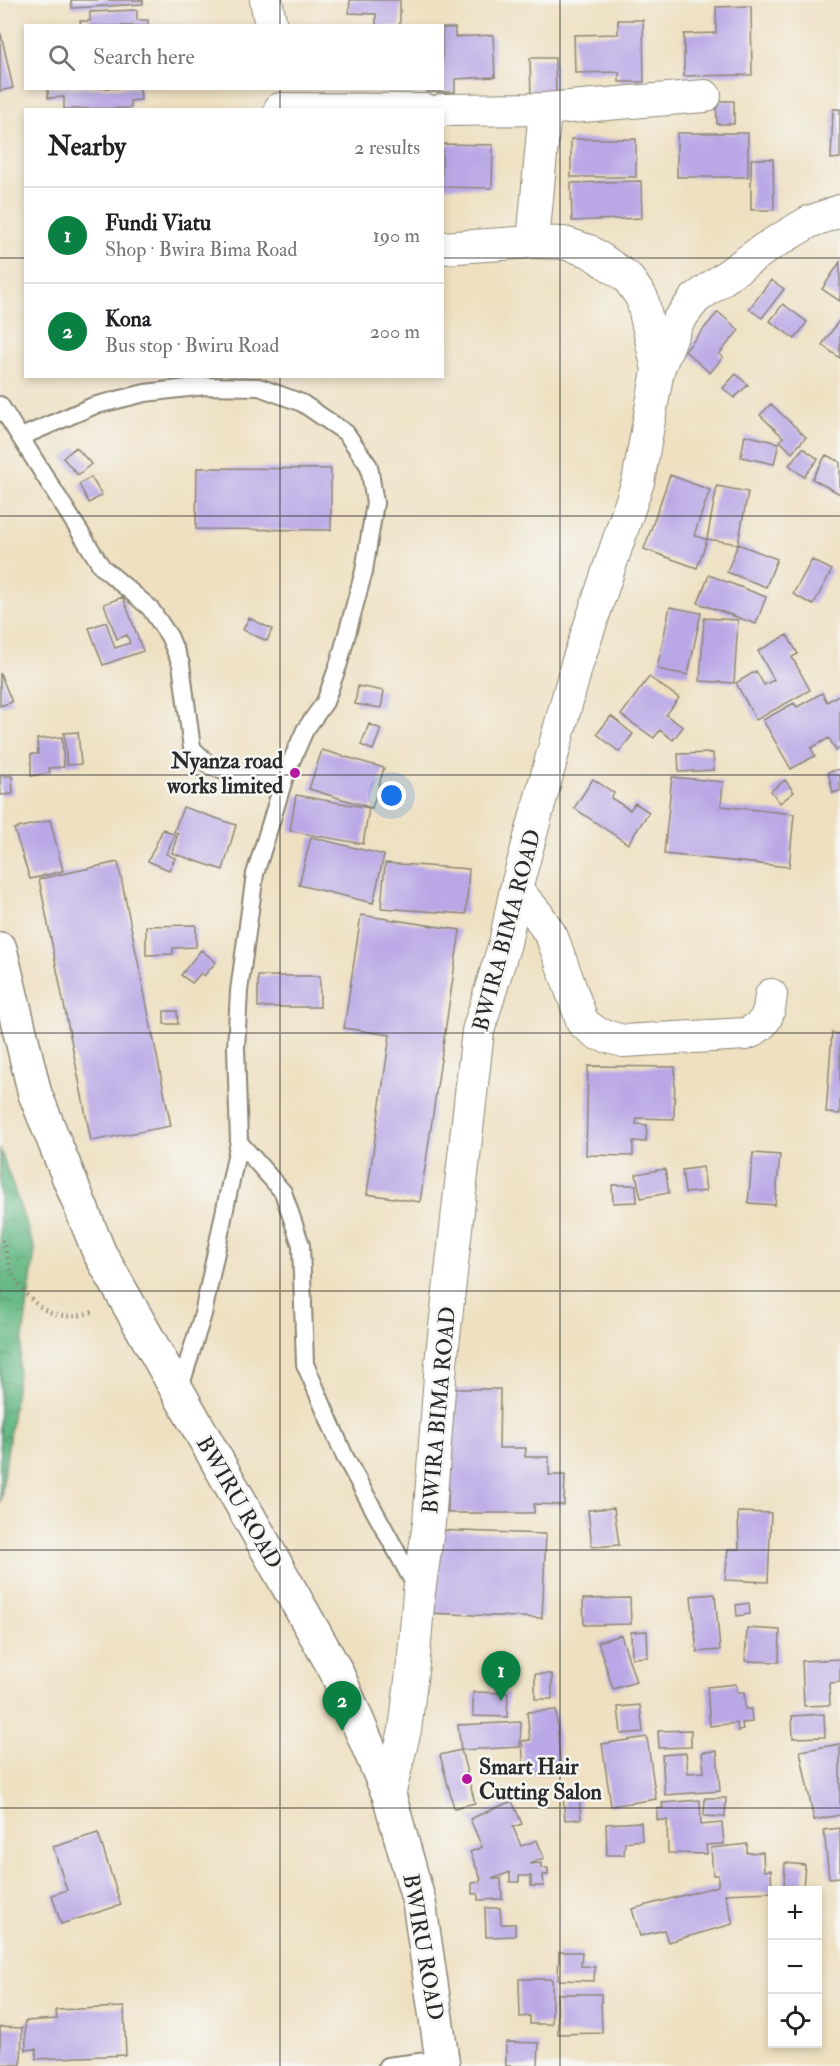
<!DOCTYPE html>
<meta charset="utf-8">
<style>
:root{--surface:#fff;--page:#f2f2f2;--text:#202124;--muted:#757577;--line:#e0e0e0;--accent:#0b8043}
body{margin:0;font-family:"IM FELL Double Pica",serif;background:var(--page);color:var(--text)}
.controls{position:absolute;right:18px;bottom:18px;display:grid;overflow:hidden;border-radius:0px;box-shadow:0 3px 9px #0003}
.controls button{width:54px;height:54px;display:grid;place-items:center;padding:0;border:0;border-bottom:2px solid var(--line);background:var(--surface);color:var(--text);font:30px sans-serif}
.you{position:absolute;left:392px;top:796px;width:21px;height:21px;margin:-15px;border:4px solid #fff;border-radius:50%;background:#1a73e8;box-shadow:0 0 0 9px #1a73e833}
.badge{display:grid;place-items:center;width:39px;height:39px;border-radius:50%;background:var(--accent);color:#fff;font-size:20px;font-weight:700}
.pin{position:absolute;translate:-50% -50px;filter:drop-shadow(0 2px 3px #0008)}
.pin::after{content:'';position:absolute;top:32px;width:21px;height:18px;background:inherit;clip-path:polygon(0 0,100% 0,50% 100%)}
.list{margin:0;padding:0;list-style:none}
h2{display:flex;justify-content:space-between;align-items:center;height:78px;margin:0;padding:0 24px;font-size:26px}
h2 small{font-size:20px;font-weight:400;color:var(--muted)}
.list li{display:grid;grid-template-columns:39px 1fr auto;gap:18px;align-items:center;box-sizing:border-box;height:96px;padding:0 24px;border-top:2px solid var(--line)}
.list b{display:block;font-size:22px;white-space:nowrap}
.list p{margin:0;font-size:20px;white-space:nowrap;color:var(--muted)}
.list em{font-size:20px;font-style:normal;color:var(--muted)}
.icon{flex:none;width:33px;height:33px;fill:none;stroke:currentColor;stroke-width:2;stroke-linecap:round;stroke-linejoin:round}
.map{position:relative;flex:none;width:840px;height:2066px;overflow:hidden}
.search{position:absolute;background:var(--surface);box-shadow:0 3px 9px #0003;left:24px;top:24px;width:420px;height:66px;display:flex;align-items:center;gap:15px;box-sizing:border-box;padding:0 21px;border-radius:0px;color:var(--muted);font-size:22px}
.panel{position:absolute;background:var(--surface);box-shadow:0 3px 9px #0003;left:24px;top:108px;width:420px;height:270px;border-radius:0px}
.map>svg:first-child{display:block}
.forest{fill:url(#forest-crowns);stroke:#4a7258;stroke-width:1.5}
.building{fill:#baa8e6}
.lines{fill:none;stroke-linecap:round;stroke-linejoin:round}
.service-casing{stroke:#8c8676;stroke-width:20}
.minor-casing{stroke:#8c8676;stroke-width:34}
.secondary-casing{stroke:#8c8676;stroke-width:36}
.path{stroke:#8c8676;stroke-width:4;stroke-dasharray:1.5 4.5;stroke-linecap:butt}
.service{stroke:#fff;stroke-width:16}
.minor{stroke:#fff;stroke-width:32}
.secondary{stroke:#fff;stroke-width:33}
.grid{fill:none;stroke:#2b2b2b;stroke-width:1.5;stroke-opacity:0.55}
.poi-dot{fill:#b5179e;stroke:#f6f6f2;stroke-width:2}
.labels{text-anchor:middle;stroke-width:5;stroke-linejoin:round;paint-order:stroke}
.poi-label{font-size:22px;font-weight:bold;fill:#2b2b2b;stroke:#f6f6f2;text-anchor:end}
.street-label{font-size:22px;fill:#2b2b2b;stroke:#f6f6f2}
</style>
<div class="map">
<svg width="840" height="2066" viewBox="0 0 840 2066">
<defs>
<pattern id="forest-crowns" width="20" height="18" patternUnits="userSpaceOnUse" patternTransform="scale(1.5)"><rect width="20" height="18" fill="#68ba86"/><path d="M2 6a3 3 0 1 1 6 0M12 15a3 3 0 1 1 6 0" fill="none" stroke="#56976e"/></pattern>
</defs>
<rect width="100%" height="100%" fill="#f6f6f2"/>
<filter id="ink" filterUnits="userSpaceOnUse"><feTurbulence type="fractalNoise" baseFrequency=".0167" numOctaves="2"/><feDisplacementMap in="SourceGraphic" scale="12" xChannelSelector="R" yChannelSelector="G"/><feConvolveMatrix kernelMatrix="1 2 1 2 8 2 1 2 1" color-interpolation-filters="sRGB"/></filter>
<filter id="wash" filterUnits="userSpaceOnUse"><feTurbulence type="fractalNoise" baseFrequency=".008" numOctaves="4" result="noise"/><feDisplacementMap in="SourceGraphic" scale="24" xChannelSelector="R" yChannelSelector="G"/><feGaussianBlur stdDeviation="1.35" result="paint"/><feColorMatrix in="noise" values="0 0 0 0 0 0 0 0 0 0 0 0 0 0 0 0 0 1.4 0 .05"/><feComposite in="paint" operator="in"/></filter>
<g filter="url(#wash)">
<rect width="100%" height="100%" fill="#eee0c1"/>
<!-- forest -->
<path class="forest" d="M0,1149L35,1250L0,1504Z"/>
<g id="blocks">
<!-- building -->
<path class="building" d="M71,0H143V4L72,8Z
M350,0H400V26H376V14L349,13Z
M751,6L752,75L684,76V34L716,33V7Z
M137,10V20H148V26H81L80,21H90V12Z
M618,20H643L644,82H619V72L575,73L574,35L618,34Z
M442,28H455V37L493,35L495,77L455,79V92H427V88H442Z
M1,34L13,88L0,91V35Z
M530,58H555L556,97L531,98Z
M48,88H140L141,100L130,101L131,108L64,109V97L48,98Z
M716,101H734V124H717Z
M833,109H840V158L831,159Z
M677,133H748V177H677Z
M571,139H636V177H571Z
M442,144L493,145L492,188L442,187Z
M751,159H773L774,210H751Z
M641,181L642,218L572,221L571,183Z
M840,262V301L822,289Z
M771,280L784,289L762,318L749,309Z
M783,304L807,322L795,339L770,321Z
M718,312L739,330L719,354L723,357L710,373L685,351Z
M840,319V358L822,345Z
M736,374L748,385L734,398L723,388Z
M771,404L806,437L792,453L780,441L783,437L760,415Z
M745,435L779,443L774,464L741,457Z
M76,447L91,464L78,475L63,458Z
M803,448L818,459L804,477L789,465Z
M826,455L840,462V494L812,479Z
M197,468L331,469V530L196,529Z
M670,475L710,490L694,535L707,540L697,568L644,549Z
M91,477L102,495L89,503L79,484Z
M717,486L748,492L738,544L707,539Z
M738,544L777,559L766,587L727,572Z
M812,560L832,570L813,605L793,594Z
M709,575L766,597L756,624L698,603Z
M123,597L143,651L103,665L89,628L106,622L115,648L130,643L127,635L117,639L104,604Z
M670,607L701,613L688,675L657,669Z
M249,618L272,629L267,641L243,630Z
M704,618L738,620L734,683L700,681Z
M787,635L798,654L792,657L810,690L756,720L736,683L756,671L764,685L774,680L758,651Z
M0,673L12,702L0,706Z
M649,677L679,698L666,715L683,727L673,740L660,730L654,738L621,715Z
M358,686L384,691L381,708L355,704Z
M822,693L827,702L840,694V748L836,751L829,738L811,748L815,756L791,769L763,720L794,703L797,707Z
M611,716L633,734L619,752L597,734Z
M369,724L381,729L373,750L361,745Z
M78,732L81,764L67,765L64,733Z
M62,737L64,767L49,768L50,773L31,776V754H38L37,739Z
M322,750L384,768L372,808L309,789Z
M713,753L714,770L679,772L678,754Z
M840,769V791L833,793L828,772Z
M0,776H12L13,794L1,795Z
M672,777L723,782L721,806L794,814L789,867L664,854Z
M593,779L614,793L611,798L630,810L635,803L649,812L628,844L574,808Z
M785,780L794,792L780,803L771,791Z
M296,795L369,808L363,844L290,831Z
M183,807L236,825L223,870L172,853L178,833L174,832Z
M50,820L63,871L30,879L14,829Z
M163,829L175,835L166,854L175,858L169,870L148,861Z
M311,837L384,855L373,903L299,885Z
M118,862L171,1126L91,1141L39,879Z
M385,863L469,869L466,914L381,908Z
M361,915L460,930L420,1202L367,1194L390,1035L344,1028Z
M196,925V947L173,948V954L146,955V926Z
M201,950L216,962L204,976L201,973L192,983L181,975Z
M258,976H320V1007H258Z
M164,1011H177L178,1024H164Z
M832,1033L840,1034V1114L826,1113Z
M588,1066L675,1067L674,1119L637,1118L636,1124L647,1125L646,1142L633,1141V1156L586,1155Z
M753,1153L780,1155L775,1205L748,1203Z
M703,1167L706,1191L685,1193L682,1170Z
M665,1169L669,1193L641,1198L636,1174Z
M612,1185H636L637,1202L613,1203Z
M449,1389H500L499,1448H526L525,1457H549V1475H565L564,1505L534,1504V1513H448Z
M614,1508L619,1545L592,1547L588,1510Z
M738,1512L771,1513L768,1582L725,1580L728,1549H739Z
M433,1530L546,1534L542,1618L429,1613Z
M715,1594L720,1650L697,1652L691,1596Z
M630,1598L631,1624L584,1625L583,1599Z
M749,1603L750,1614L737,1616L736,1605Z
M747,1628L780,1630L779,1662L745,1661Z
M647,1631L648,1657L632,1658L631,1632Z
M621,1635L636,1682L613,1689L598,1642Z
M840,1659V1682L829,1683L830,1705L804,1706L802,1661Z
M535,1674H552V1699H535Z
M736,1684L737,1692H744L745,1709H751L752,1722L742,1723L743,1730L738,1731L737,1723L710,1726L707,1687Z
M473,1692L508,1693L507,1717L473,1716Z
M640,1705L643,1732L621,1734L618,1707Z
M556,1710L561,1774H524L522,1741L530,1740L527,1712Z
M824,1714L825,1737L793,1738L792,1716Z
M521,1722L520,1747L461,1750L458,1725Z
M691,1730V1747L659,1748L658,1731Z
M647,1737L656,1799L611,1806L602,1744Z
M840,1744V1815L814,1820L800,1751Z
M461,1750L475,1803L454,1808L440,1755Z
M717,1751L720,1791L665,1795L662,1755L686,1753L688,1773L704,1772L702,1752Z
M579,1795L581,1819L565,1820L563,1796Z
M705,1798H726L725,1817L704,1816Z
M700,1800L701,1825L722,1823L724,1844L706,1845L707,1854L668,1853L667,1820H657V1809L663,1808L662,1803Z
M512,1801L522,1824L513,1827L521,1846L537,1840L544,1858L529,1864L541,1863V1868H548V1875H543L544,1886H531V1876H519V1882H510V1872L492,1879H501L502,1899L478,1900V1894H472V1883L479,1882L481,1879L470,1852L482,1847L470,1819Z
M641,1822L642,1840L625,1842L624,1855H607L606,1824Z
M840,1828V1877L829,1878L824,1830Z
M98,1833L121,1905L61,1924L52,1895L67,1890L53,1847Z
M747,1844V1853L763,1852L764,1871L771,1870L772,1892L725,1894L733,1924L668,1942L664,1930L640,1936L632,1909L718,1886V1875H713L711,1848Z
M785,1863L805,1865L803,1888L784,1887Z
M485,1908H500L501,1924H515V1936L486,1937Z
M559,1952H582L581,1966L595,1967L594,1981L558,1980Z
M519,1979H552V2024H530V2016L520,2017Z
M557,1994H601L602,2033L558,2034Z
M124,2007L126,2055L36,2059V2049L26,2050L25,2021L57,2019L56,2010Z
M0,2027L22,2028L21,2065L0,2064Z
M506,2042L539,2043L538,2066H506Z"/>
</g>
</g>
<g filter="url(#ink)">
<use href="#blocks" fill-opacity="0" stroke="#8c8676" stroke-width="1.5"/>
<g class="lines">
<!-- service casing -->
<g class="service-casing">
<path id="service" d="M0,405L102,567L150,608L169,636L181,664L192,748L210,766L242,778L286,773
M21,437L93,406L145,393L205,386L259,387L302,403L346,433L369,466L375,503L364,571L339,663L325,702L305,730L286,773L255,874L239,991L236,1048L239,1142L203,1314L179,1391
M239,1142L283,1192L301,1245L305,1364L345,1457L416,1587
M387,2066L443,2059"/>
</g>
<!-- minor casing -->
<g class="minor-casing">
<path id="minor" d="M266,0L271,26
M280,109L426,110
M442,110L545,109L705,96
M533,242L545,109
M658,370L678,321L695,299L764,249L809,222L840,211
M516,889L538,915L552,937L583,1023L598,1034L623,1041L746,1034C766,1025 769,1016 771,995
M389,1795L405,1730L414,1655L419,1592L429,1523L441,1363L478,1031L505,943L516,889L577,664L638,482L658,370L642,298L627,277L589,251L564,243L533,242L442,248"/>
</g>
<!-- secondary casing -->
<g class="secondary-casing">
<path id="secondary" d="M0,949L35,1094L99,1252L336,1671L389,1795L419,1902L443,2066"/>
</g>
<!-- path -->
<path class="path" d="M2,1240C7,1253 10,1272 19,1284C38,1313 62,1324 95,1311"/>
<!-- service -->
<use href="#service" class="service"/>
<!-- minor -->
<use href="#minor" class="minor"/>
<!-- secondary -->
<use href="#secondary" class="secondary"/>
</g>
</g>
<!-- grid -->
<path class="grid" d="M280,0V26M560,0V2066M280,88V110M0,258H26M442,258H840M280,376V2066M0,516H840M0,775H840M0,1033H840M0,1291H840M0,1550H840M0,1808H840"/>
<!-- markers -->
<g class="poi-dot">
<circle cx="295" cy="773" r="6"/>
<circle cx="467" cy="1779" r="6"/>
</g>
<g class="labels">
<!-- poi labels -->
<g class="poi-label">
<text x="283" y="768">Nyanza road<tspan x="283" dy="25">works limited</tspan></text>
<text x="479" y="1774" text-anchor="start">Smart Hair<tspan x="479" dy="25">Cutting Salon</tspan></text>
</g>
<!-- street labels -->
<g class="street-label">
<text transform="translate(506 930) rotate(-75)" y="8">BWIRA BIMA ROAD</text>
<text transform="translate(438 1410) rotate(-85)" y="8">BWIRA BIMA ROAD</text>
<text transform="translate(240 1502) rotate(60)" y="8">BWIRU ROAD</text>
<text transform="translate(424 1947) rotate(80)" y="8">BWIRU ROAD</text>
</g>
</g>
</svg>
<div class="controls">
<button>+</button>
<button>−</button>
<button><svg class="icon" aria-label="locate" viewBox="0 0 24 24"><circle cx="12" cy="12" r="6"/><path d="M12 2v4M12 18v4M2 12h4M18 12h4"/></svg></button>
</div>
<div class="you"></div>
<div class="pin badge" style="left:501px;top:1701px">1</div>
<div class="pin badge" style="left:342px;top:1731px">2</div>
<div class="search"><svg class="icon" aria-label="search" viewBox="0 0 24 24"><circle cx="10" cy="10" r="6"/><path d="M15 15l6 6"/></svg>Search here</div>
<section class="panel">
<h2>Nearby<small>2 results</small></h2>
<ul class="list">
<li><span class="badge">1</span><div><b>Fundi Viatu</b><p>Shop · Bwira Bima Road</p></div><em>190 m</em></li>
<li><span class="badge">2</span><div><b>Kona</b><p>Bus stop · Bwiru Road</p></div><em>200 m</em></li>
</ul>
</section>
</div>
